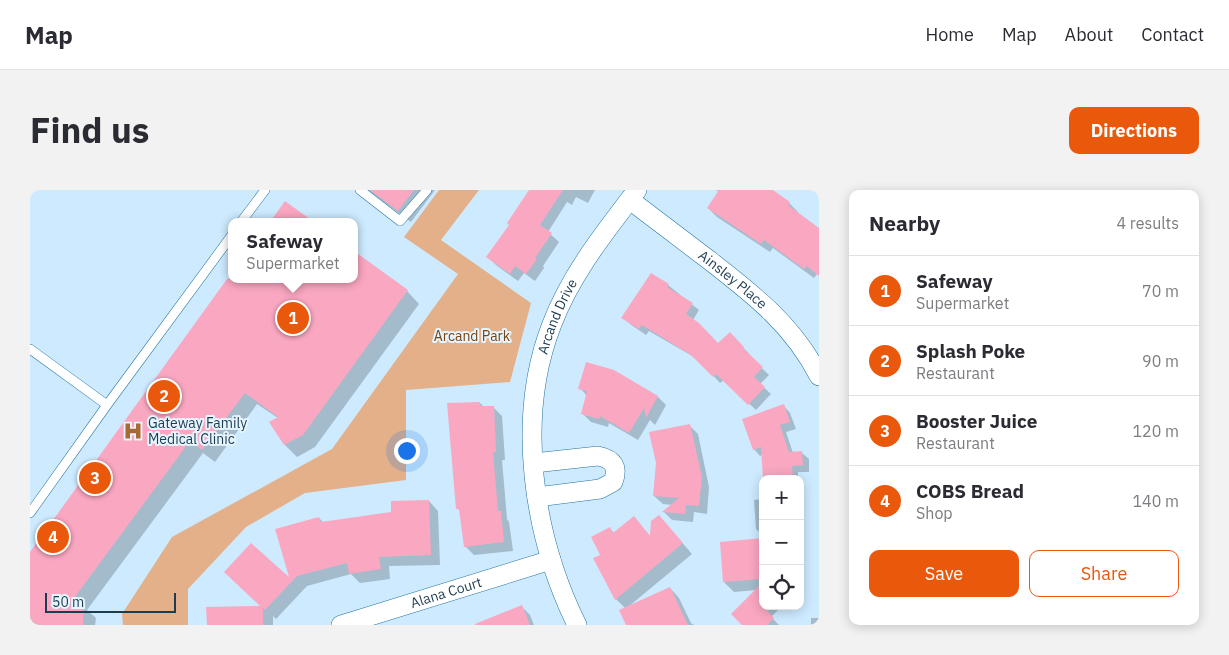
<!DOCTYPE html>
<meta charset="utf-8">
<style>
:root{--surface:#fff;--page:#f2f2f3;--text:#2b2b33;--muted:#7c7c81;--line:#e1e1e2;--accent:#ea580c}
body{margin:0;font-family:"IBM Plex Sans",sans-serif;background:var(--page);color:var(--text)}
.controls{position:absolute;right:15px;bottom:15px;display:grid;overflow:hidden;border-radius:10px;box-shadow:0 2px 12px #0003}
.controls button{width:45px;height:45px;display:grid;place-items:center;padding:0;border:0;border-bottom:1px solid var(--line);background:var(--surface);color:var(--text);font:25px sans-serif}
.scale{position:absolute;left:15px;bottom:12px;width:131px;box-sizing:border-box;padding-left:5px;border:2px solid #1c3c50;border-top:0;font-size:14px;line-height:18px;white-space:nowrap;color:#1c3c50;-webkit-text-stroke:4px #e6f5ff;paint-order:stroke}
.you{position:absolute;left:376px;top:260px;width:18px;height:18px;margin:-12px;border:4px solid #fff;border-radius:50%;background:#1a73e8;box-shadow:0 0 0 8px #1a73e833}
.badge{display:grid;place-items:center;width:32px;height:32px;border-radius:50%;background:var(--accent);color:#fff;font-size:16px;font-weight:700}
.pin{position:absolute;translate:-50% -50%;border:2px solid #fff;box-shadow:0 1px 5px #0006}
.popup{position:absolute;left:198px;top:28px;width:130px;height:65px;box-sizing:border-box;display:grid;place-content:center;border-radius:10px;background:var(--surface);filter:drop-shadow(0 1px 4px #0005);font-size:16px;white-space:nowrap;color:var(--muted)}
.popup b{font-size:19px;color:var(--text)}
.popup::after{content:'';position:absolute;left:50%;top:100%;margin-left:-10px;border:10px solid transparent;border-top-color:var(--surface)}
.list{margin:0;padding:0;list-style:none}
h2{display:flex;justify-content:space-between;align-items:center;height:65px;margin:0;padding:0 20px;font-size:21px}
h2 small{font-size:16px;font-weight:400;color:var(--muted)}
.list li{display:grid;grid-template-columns:32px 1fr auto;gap:15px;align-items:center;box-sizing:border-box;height:70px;padding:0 20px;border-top:1px solid var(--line)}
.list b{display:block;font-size:19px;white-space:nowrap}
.list p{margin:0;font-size:16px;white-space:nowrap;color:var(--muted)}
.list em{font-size:16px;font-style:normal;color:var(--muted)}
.actions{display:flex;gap:10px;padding:15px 20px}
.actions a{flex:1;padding:11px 0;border:1px solid var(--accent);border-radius:10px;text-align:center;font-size:18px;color:var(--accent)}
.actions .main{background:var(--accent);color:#fff}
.icon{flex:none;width:28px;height:28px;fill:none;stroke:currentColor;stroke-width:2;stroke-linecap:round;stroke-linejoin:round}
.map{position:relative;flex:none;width:789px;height:435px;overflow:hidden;border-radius:10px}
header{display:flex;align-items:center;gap:30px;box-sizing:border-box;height:70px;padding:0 25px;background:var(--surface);border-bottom:1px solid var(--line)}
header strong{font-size:24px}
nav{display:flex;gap:28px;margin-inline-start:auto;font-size:18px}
.intro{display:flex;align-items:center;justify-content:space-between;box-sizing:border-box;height:120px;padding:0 30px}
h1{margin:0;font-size:35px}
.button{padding:12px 22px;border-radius:10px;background:var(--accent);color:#fff;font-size:18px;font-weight:700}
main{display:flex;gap:30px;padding:0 30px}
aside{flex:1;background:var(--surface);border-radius:10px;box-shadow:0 2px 12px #0003}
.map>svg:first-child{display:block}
.green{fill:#e3b089}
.shadow{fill:#0003}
.building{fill:#faa7c1}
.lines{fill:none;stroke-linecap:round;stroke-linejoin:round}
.lane-casing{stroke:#2373a1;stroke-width:10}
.street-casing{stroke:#2373a1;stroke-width:20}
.lane{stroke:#fff;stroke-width:9}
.street{stroke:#fff;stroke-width:19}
.labels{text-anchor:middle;stroke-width:4;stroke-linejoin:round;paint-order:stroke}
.street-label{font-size:14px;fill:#1c3c50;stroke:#e6f5ff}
.park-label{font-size:14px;fill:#784412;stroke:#e6f5ff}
.poi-label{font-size:14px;fill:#1c3c50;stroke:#e6f5ff;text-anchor:start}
</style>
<header>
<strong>Map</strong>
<nav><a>Home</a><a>Map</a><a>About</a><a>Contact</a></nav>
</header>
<div class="intro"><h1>Find us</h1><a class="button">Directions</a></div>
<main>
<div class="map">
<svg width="789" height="435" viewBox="0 0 789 435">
<rect width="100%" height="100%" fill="#cdeafe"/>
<!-- green -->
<path class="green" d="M409,0H449L411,50L501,113L480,192L376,200V290L275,303L216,337L158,399V435H93L92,424L142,347L302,259L428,84L374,47Z"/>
<!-- shadow -->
<path class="shadow" d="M337,0H405L381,32Z
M501,0H565L558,13L546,7L542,15L537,12L518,42L529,52L513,76L514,78L505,91L494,83L488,91L466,75L458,67L481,36Z
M686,0H740L759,13L768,22L767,23L789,40V86L787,84L784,88L743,58L740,62L687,27L678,18L689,2Z
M202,85V89L377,101L389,114L285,257L267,267L255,255L248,228L227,214L185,272L173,263L57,420L66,428L65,435H0V364Z
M638,95L669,120L663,130L688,154L700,143L720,165L719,166L739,185L730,194L741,204L726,220L694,190L690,193L669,170L619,141L616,145L600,134L593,127Z
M583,181L628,207L636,215L625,235L620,230L608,250L579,233L578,237L561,232L552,223L557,206L550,198Z
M450,213L454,217H463L472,226L475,270H472L477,329L479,332L483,361L444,365L435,356L431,322L427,318Z
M754,216L760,223L766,239L756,242L763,263H772L779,269V282H768V289H734L732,265L730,266L724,259Z
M659,235L668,244L679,297L677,324L664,322L663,332L642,330L634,322L643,315L633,314L624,306Z
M733,309V346L726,339L724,310Z
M399,311L408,321L410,375L359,376L360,389L330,393L321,384L277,396L246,429L243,426V435H178L233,417L261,391L289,328L294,333L363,323Z
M770,311L773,314L774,331H770Z
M629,326L662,364L598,417L640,398L649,408L661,433L664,435H597L596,419L586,409L572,365L580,339L585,344L604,328L621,347Z
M723,380L733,389V416H752L741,427L749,435H714L727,400L704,402L694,392Z
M492,417L500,425L504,435H459Z
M781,428H789V435H781Z"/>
<!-- building -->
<path class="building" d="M340,0H384L368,21Z
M499,0H533L510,35L522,43L505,68L507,69L496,84L485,76L480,84L456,67L479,35L477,33Z
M689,0H743L760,12L758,15L789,38V86L777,76L774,79L734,50L731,54L677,18Z
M255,11L284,32H240Z
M324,61L378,100L273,245L254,255L239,232L248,227L215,203L172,260L160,251L39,415L54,414L53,435H0V362L197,89H324Z
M621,83L639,94L637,97L663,113L656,124L669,133L688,153L700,142L714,157L713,158L733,177L724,187L735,197L718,215L686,184L683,187L661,165L612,135L609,139L591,128Z
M556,172L584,180L628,206L616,228L614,218L599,243L570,226L569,229L551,224L557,201L548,199Z
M450,212V216H464L466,262H463L468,321H471L474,352L434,357L429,319H426L417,213Z
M754,214L760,232L750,235L759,262L772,261L773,275L762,276L763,289H733L731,257L723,260L712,229Z
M660,234L672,287L669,316L656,315L655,324L632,322L649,308L623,306L626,273L619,242Z
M399,310L401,365L349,367L351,379L319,384L317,373L267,386L235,420L233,418V435H177L176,417L230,416L194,382L221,353L259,387L245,339L289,327L291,332L361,322V311Z
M629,325L653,353L585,410L563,368L570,365L561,347L580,337L583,343L604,326L620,346L621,331Z
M733,348V389L693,392L690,352Z
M733,392V416L744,428L737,435H712L701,424Z
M640,397L658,435H596L589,420Z
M492,415L500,435H445V434Z"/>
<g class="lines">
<!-- lane casing -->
<g class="lane-casing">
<path id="lane" d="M330,0L370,31L397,0
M211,32L235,0
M0,159L77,215
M0,323L77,215L202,45"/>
</g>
<!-- street casing -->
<g class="street-casing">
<g id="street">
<path id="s1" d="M600,10C626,30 653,50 679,70C724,105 763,135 789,186"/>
<path d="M504,273L568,266C583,269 589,277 583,292L570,299L507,307"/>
<path id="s2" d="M311,435L521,370"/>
<path id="s3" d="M547,435C503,346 485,228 522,134C541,84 575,42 607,0"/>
</g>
</g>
<!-- lane -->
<use href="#lane" class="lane"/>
<!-- street -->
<use href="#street" class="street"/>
</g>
<!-- icons -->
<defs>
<g id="hospital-bare" transform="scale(1.5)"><path d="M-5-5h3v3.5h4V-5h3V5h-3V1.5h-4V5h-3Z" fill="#a96932" stroke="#e6f5ff" stroke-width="2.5" paint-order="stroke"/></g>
</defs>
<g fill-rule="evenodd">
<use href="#hospital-bare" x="103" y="241"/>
</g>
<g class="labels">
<!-- street labels -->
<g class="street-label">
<text dy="5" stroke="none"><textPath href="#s1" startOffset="130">Ainsley Place</textPath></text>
<text dy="5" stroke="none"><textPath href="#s3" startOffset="319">Arcand Drive</textPath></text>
<text dy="5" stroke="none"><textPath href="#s2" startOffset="110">Alana Court</textPath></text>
</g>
<!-- park labels -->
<g class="park-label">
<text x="442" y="151">Arcand Park</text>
</g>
<!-- poi labels -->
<g class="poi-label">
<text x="118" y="238">Gateway Family<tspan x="118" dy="16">Medical Clinic</tspan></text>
</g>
</g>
</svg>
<div class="controls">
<button>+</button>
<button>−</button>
<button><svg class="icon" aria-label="locate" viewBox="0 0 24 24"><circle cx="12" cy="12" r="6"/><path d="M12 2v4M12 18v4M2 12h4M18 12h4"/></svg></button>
</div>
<div class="scale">50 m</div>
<div class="you"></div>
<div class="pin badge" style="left:263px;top:128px">1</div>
<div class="popup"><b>Safeway</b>Supermarket</div>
<div class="pin badge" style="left:134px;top:206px">2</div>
<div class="pin badge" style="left:65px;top:288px">3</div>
<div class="pin badge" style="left:23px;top:347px">4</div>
</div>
<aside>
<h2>Nearby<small>4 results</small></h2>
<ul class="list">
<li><span class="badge">1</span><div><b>Safeway</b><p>Supermarket</p></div><em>70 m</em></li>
<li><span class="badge">2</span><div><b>Splash Poke</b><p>Restaurant</p></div><em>90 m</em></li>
<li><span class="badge">3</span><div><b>Booster Juice</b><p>Restaurant</p></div><em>120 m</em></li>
<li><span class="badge">4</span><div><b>COBS Bread</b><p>Shop</p></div><em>140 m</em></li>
</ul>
<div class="actions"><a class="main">Save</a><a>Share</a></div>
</aside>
</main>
